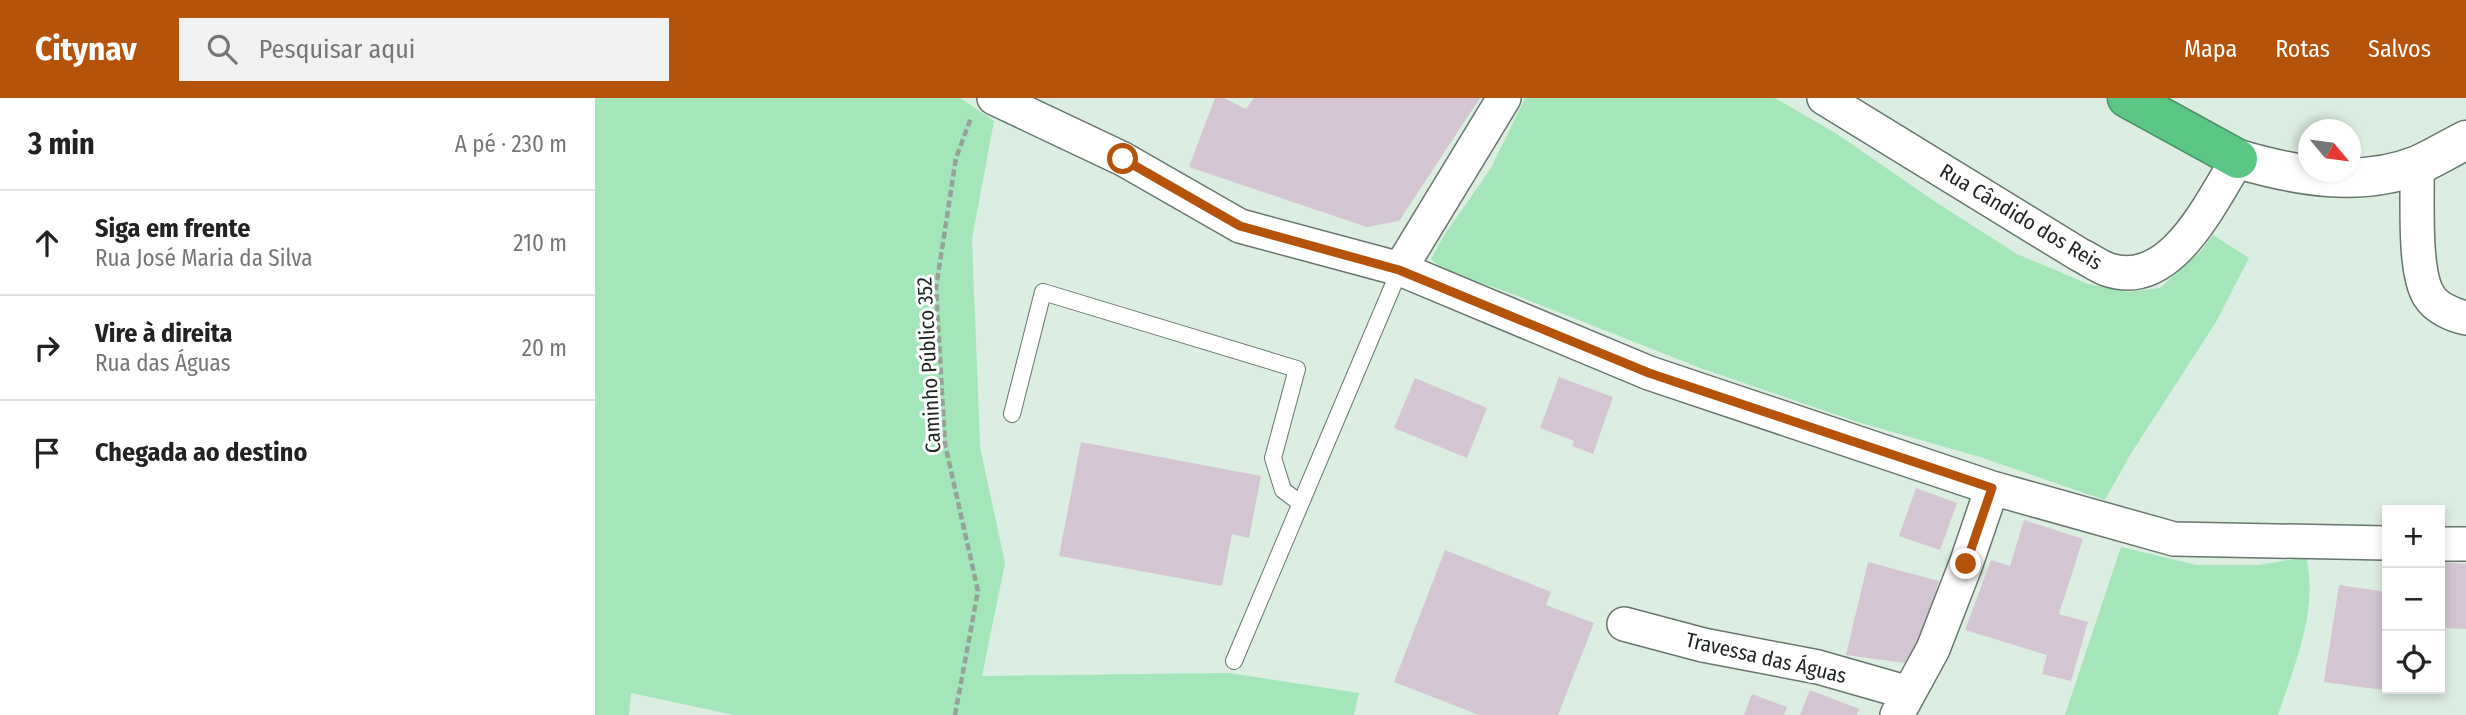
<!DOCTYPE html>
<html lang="pt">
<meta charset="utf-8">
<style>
:root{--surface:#fff;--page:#f2f2f2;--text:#222;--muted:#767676;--line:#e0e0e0;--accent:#b45309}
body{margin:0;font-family:"Fira Sans Condensed",sans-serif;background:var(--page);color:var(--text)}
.controls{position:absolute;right:21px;bottom:21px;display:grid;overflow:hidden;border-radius:0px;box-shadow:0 4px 10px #0003}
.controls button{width:63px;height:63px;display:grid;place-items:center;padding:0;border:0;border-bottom:2px solid var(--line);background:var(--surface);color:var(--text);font:35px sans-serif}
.compass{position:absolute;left:1703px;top:21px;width:63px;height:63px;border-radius:50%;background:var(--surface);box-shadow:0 4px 10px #0003;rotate:119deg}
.stop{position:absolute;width:21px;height:21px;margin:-16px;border:5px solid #b45309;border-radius:50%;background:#fff}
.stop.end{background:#b45309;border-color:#fff;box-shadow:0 2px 7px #0008}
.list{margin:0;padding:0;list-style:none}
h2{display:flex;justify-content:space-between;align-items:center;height:91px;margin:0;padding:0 28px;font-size:30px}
h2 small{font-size:23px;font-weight:400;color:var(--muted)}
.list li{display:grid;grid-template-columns:46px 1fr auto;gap:21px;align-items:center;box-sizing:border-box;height:105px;padding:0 28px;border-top:2px solid var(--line)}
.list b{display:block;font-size:26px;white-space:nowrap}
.list p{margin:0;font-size:23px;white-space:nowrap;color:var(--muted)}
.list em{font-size:23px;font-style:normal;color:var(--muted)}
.icon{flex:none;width:38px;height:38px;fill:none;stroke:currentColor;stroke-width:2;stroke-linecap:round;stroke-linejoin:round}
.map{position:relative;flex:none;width:1871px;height:617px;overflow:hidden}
header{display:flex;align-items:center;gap:42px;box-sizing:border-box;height:98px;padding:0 35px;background:var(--accent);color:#fff}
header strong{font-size:33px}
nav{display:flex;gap:38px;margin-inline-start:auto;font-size:24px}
.search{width:490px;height:63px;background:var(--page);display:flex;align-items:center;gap:18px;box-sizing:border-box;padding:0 24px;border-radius:0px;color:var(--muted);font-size:26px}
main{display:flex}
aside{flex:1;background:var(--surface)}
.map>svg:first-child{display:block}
.green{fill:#a4e6b9}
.building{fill:#d4c5d3}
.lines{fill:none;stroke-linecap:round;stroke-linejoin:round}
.lane-casing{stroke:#67766c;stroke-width:18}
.street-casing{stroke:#67766c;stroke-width:36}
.secondary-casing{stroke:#67766c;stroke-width:41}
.highway-casing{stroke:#468e62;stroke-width:41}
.path{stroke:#95a199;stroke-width:4.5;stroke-dasharray:7 3.5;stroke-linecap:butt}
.lane{stroke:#fff;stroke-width:16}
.street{stroke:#fff;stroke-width:33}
.secondary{stroke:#fff;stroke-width:38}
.highway{stroke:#5bc685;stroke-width:38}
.route{stroke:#b45309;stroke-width:9}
.labels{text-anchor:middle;stroke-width:6;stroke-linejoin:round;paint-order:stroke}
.street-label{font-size:21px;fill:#202622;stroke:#fff}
</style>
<header>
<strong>Citynav</strong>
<div class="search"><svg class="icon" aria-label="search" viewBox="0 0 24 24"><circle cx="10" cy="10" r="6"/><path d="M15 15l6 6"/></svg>Pesquisar aqui</div>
<nav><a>Mapa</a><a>Rotas</a><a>Salvos</a></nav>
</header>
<main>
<aside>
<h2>3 min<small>A pé · 230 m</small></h2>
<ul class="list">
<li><svg class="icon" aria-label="ahead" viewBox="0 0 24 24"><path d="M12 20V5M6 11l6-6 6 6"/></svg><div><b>Siga em frente</b><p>Rua José Maria da Silva</p></div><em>210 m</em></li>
<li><svg class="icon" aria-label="right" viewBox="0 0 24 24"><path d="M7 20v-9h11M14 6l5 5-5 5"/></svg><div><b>Vire à direita</b><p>Rua das Águas</p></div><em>20 m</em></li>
<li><svg class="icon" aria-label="arrive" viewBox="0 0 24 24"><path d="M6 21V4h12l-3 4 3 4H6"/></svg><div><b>Chegada ao destino</b></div></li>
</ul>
</aside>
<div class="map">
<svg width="1871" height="617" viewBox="0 0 1871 617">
<rect width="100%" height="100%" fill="#dcede1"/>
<!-- green -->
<path class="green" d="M0,0H365L399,23L377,141L385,349L410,465L387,578L634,575L764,595L759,617H139L36,595L34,617H0Z
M930,0H1180L1242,36L1342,105L1422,156L1493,186L1533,194L1565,190L1605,154L1618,137L1654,160L1621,224L1535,357L1510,402L1385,359L1263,324L1108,271L910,193L849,172L836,161L848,139L896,70Z
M1526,449L1602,467H1664L1711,459C1724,511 1699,568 1683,617H1470Z"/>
<!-- building -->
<path class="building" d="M620,0H629L651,11L659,0H885L804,123L772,129L594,69Z
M964,279L1018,299L998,356L977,348L979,343L945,330Z
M820,280L892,310L872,360L799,330Z
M486,344L666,378L654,440L637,436L627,488L464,458Z
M1321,390L1362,405L1345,452L1304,438Z
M1429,422L1488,441L1464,516L1493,524L1476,583L1447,576L1452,557L1370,532L1396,462L1415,468Z
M850,452L956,494L951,507L999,525L963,617H884L799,584Z
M1273,464L1344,483L1318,566L1251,557Z
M1845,464L1871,466V531L1845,530Z
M1744,487L1792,494V565L1788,592L1729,584Z
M1215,592L1264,611L1262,617H1205Z
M1157,596L1192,609L1189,617H1149Z"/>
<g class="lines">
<!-- lane casing -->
<g class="lane-casing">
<path id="lane" d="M417,316L448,194L702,271L678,360L688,392L705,405
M639,563L805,171"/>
</g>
<!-- street casing -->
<g class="street-casing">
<path id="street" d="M399,0L528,61L645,128L805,171L1054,275L1397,390L1579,441L1792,445
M1229,0L1485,157C1494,161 1504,169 1514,172C1577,192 1616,103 1643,61
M1822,67C1823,98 1818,174 1834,198C1841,210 1858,217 1871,220
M805,171L909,0
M1845,446H1871
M1029,526L1108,547L1223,569L1314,595
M1302,617L1338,551L1371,466L1397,390"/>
</g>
<!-- secondary casing -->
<g class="secondary-casing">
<path id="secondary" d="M1643,61C1701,78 1765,90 1823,67C1839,60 1855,50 1871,42"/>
</g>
<!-- highway casing -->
<g class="highway-casing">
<path id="highway" d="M1532,0L1643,61"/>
</g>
<!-- path -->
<path class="path" d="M360,617L383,493L350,346L341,190L361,60L376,20"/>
<!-- lane -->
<use href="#lane" class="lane"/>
<!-- street -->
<use href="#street" class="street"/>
<!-- secondary -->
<use href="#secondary" class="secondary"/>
<!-- highway -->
<use href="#highway" class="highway"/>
</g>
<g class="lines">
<!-- route -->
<path class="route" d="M528,61L645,128L804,172L1054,275L1397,390L1371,466"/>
</g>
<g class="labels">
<!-- street labels -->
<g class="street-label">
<text transform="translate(1426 119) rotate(31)" y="7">Rua Cândido dos Reis</text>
<text transform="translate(334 267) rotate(-93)" y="7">Caminho Público 352</text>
<text transform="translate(1171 560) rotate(13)" y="7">Travessa das Águas</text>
</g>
</g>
</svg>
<div class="controls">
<button>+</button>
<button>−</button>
<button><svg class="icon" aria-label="locate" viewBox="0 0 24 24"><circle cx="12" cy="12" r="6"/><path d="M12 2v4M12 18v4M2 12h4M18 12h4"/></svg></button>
</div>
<svg class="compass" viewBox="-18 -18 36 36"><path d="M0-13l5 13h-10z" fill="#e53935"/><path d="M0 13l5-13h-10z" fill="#767676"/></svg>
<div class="stop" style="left:528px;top:61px"></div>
<div class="stop end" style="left:1371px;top:466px"></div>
</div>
</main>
